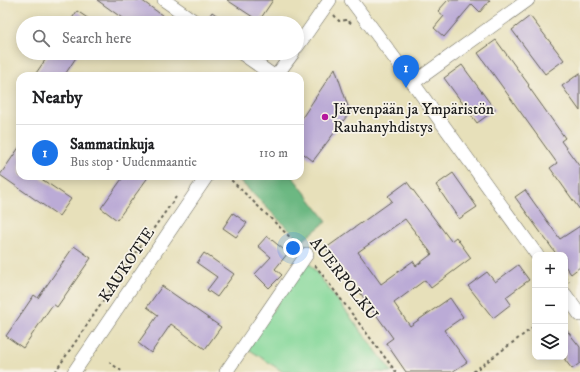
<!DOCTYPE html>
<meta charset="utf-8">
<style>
:root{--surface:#fff;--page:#f2f2f2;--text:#202124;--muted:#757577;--line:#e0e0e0;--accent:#1a73e8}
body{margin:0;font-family:"IM FELL DW Pica",serif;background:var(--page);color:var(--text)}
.controls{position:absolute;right:12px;bottom:12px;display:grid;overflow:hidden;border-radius:8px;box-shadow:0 2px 10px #0003}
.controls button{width:36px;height:36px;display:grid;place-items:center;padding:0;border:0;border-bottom:1px solid var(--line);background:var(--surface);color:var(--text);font:20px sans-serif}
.you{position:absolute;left:293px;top:248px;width:14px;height:14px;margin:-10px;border:3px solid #fff;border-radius:50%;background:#1a73e8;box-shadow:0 0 0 6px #1a73e833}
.badge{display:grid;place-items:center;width:26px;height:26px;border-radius:50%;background:var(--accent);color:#fff;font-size:13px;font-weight:700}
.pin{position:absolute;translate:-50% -33px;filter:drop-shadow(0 1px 2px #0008)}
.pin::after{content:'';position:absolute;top:21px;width:14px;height:12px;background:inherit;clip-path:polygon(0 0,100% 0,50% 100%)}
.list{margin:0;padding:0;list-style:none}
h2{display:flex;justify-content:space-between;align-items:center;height:52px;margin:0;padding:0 16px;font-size:17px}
h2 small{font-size:13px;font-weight:400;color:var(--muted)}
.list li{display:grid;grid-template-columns:26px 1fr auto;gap:12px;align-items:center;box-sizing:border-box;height:56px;padding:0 16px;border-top:1px solid var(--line)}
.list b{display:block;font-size:15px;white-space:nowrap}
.list p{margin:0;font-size:13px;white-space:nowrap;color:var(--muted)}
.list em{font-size:13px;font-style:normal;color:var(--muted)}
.icon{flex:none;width:22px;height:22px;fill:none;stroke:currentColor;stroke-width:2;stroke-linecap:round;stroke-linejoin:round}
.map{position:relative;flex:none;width:580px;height:372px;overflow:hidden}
.search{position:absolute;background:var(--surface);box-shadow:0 2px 10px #0003;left:16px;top:16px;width:288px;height:44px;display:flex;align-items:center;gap:10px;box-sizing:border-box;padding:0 14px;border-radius:22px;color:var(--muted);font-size:15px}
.panel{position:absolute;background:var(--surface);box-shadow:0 2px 10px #0003;left:16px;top:72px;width:288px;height:108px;border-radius:12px}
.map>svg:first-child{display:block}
.green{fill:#85d89a;stroke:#507a5b}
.forest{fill:#6cb882;stroke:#446a4f}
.building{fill:#bbabd6;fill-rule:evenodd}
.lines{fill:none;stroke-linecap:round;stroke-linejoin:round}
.minor-casing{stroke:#636153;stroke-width:14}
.path{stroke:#636153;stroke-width:2;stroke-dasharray:3 3;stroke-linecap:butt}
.minor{stroke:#fff;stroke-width:13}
.poi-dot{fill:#b5179e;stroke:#f7f3e8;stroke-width:1.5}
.labels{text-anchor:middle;stroke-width:3.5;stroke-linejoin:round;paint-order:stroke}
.poi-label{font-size:16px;fill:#1c1c1c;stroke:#f7f3e8;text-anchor:start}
.street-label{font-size:16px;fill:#1c1c1c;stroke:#f7f3e8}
</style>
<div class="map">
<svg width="580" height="372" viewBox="0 0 580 372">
<rect width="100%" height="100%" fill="#f7f3e8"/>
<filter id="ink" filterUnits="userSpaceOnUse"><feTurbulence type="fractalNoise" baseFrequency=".025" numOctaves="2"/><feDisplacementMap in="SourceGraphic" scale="8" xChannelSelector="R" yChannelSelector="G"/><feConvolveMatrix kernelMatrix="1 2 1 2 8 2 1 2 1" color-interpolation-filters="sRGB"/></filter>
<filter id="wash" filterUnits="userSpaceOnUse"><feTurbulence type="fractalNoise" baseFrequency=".012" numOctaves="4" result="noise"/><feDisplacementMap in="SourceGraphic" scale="16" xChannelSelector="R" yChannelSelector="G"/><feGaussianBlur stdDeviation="0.9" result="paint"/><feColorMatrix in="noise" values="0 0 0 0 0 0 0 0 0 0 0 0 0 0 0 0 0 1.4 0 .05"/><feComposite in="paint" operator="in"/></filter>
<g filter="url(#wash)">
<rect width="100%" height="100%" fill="#e7e0ba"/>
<!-- green -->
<path class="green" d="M307,260L392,372H283L247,348Z"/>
<!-- forest -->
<path class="forest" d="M235,176H292L327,221L301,242Z"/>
<g id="blocks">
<!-- building -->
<path class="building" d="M97,0H141L173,23H129Z
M227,0H273L259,21Z
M448,0H490L480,12L472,4L444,37L434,28L444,16L438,11Z
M77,11L95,23H69Z
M212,12L228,23H205Z
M530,16L564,60L545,74L512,30Z
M496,40L529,85L528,86L565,138L561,141L580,167V210L550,168L557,163L478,53Z
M50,53H79L64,76H34Z
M462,65L495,110L477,123L444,78Z
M335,68L350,112L313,161L300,151V121Z
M580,73V111L562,86Z
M20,146V176H37L71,199L59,216L0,175Z
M453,173L477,207L459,219L436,185Z
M124,176H149L117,220L101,208Z
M407,182L451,241L456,237L471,258L431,288L425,280L394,303L410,326L450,298L463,317L444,330L467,362L452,372H406L386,343L393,338L340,265L339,266L326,248L392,201L388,196ZM405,219L432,254L416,266L413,261L381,284L358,252Z
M525,190L560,239L580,226V267L571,274L565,266V255H557L515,197Z
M233,213L247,223L236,237L223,228Z
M267,236L288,253L275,269L282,275L269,288L255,274L271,257L258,246Z
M74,246L91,258L57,307L53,304L23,348L6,336L34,295L38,298Z
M204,253L234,274L217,297L207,290L217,277L197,263Z
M518,265L529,280L506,297L511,304L493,318L468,286L487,272L495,282Z
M162,286L221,327L205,349L171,324L151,353L138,343L158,315L147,307Z
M565,328L580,347V363L572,369L565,360Z"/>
</g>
</g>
<g filter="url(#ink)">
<use href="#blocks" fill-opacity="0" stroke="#636153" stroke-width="1"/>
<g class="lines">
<!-- minor casing -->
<g class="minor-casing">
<path id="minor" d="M164,0L197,23
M351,0L413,83L537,255
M297,47L330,0
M241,53L274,76
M276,76L293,53
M413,83L528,0
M565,294L580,315
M74,372L207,176
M226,372L307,254"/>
</g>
<!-- path -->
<path class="path" d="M334,15L339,21L347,20L352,24
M227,176L298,245
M315,265L396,372
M565,277L569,282
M109,362L123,372
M55,372L131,260L176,197
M473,372L535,326"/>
<!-- minor -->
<use href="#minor" class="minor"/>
</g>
</g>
<!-- markers -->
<circle class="poi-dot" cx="325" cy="117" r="4"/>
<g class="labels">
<!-- poi labels -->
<g class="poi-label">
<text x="333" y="114">Järvenpään ja Ympäristön<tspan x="333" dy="18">Rauhanyhdistys</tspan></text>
</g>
<!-- street labels -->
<g class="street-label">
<text transform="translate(126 264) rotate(-56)" y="6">KAUKOTIE</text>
<text transform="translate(345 278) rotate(52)" y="6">AUERPOLKU</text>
</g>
</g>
</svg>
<div class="controls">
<button>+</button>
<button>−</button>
<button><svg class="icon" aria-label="layers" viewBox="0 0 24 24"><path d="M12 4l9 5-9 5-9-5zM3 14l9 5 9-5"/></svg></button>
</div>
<div class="you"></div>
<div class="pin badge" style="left:406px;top:88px">1</div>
<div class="search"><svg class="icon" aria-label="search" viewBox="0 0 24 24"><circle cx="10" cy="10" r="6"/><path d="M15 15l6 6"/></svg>Search here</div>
<section class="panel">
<h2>Nearby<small></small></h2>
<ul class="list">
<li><span class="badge">1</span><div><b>Sammatinkuja</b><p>Bus stop · Uudenmaantie</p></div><em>110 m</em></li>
</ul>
</section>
</div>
